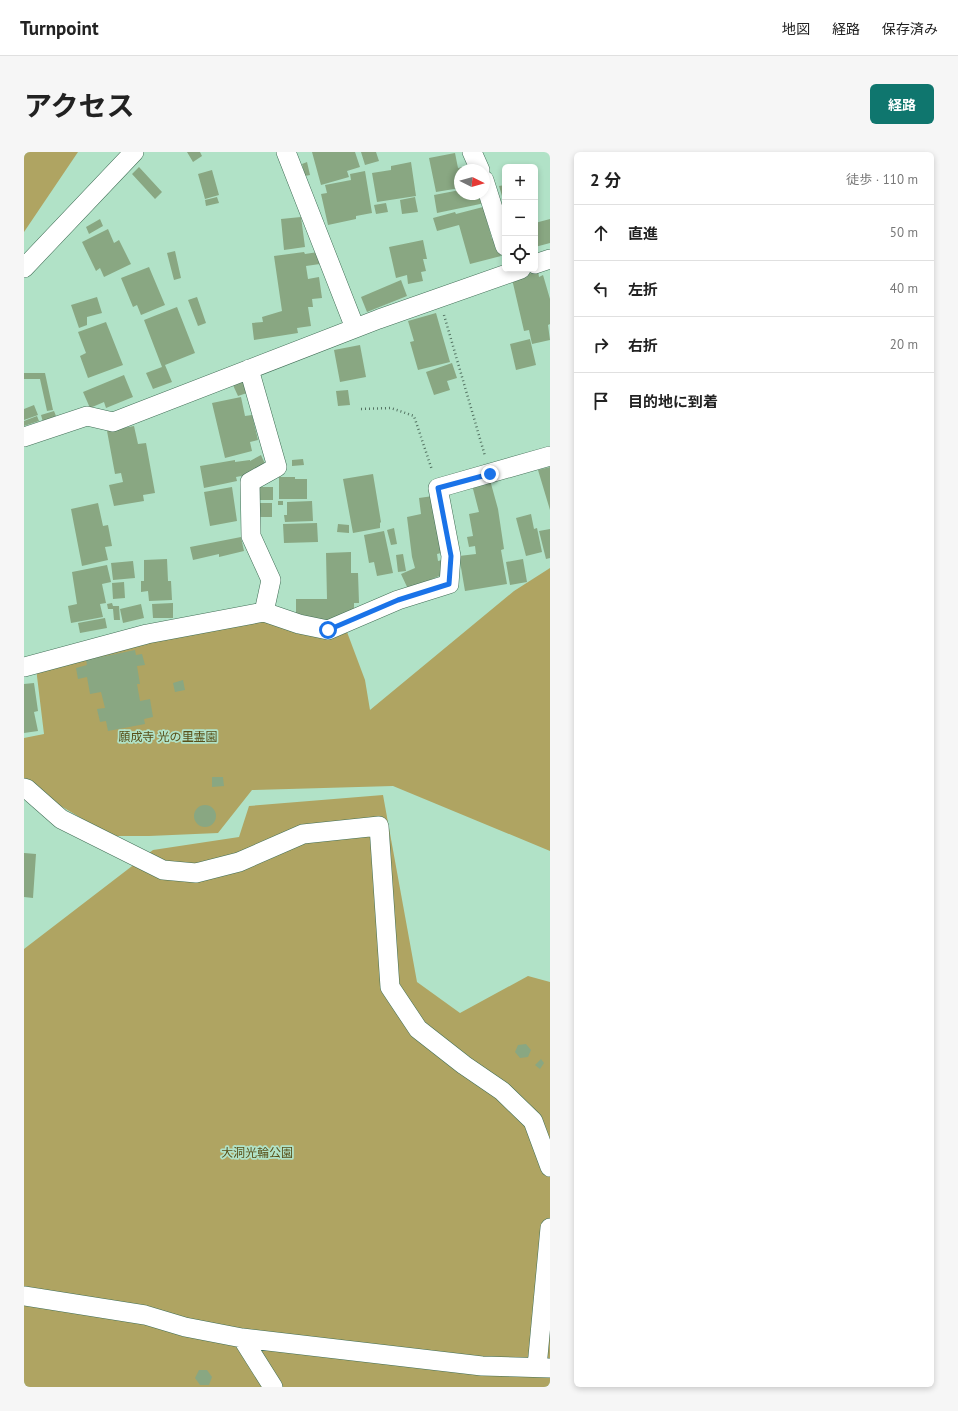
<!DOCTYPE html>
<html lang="ja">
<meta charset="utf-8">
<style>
:root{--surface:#fff;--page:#f6f6f6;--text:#222;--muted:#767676;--line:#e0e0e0;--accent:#0f766e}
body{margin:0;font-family:"PT Sans","Noto Sans JP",sans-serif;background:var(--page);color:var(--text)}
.controls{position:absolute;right:12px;top:12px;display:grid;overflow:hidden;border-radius:6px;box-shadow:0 2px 6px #0003}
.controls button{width:36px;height:36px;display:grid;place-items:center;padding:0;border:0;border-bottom:1px solid var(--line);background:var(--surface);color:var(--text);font:20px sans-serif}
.compass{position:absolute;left:430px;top:12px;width:36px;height:36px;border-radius:50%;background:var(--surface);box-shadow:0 2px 6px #0003;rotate:95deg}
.stop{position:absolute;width:12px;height:12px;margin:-9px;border:3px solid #1a73e8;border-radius:50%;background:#fff}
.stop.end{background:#1a73e8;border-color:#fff;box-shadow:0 1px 4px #0008}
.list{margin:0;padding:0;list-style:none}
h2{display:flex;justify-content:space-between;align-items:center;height:52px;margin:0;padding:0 16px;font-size:17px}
h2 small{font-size:13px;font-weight:400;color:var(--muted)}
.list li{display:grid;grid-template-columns:26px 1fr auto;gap:12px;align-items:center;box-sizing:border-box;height:56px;padding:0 16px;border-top:1px solid var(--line)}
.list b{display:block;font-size:15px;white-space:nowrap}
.list em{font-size:13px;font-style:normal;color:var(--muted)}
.icon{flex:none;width:22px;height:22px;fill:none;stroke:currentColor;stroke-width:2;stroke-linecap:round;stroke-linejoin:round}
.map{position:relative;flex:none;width:526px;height:1235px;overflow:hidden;border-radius:6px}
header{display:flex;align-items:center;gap:24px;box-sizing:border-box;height:56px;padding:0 20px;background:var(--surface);border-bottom:1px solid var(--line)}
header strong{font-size:19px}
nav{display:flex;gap:22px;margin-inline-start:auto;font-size:14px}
.intro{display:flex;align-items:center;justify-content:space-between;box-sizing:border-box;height:96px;padding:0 24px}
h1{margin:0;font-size:28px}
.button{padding:10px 18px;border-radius:6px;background:var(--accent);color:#fff;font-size:14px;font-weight:700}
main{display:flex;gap:24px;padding:0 24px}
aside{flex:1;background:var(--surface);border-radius:6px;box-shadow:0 2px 6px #0003}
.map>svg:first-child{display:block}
.green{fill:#afa462}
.building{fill:#89a782}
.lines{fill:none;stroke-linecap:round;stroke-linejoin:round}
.minor-casing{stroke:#416e56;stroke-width:20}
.path{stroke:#547463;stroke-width:2.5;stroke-dasharray:1 3;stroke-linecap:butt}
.minor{stroke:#fff;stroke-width:19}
.route{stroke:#1a73e8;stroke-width:5}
.labels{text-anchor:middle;stroke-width:3.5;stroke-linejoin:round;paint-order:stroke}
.park-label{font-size:12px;fill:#584f18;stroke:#b1e2c7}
</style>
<header>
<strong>Turnpoint</strong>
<nav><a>地図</a><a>経路</a><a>保存済み</a></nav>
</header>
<div class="intro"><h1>アクセス</h1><a class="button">経路</a></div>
<main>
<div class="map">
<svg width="526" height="1235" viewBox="0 0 526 1235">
<rect width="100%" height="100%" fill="#b1e2c7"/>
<!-- green -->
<path class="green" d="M0,0H54L0,80Z
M526,416V699L369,634L228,638L194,681L125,684H87L0,632V586L20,582L12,516L115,490L239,467L323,480L341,528L346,558L490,439Z
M359,643L393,830L436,861L504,824L526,830V1235H0V797L129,698L215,685L225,654Z"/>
<!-- building -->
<path class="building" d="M163,0H176L178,4L169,10Z
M288,0H331L336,15L323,19L325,25L297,33Z
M337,0H352L355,9L341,13Z
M431,1L434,16L448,13L449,18H436V36L412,40L405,6Z
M283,10L286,23L281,24L278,12Z
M387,10L392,44L353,50L348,21L367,18V14Z
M115,15L138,40L131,47L108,22Z
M188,18L195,43L181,47L174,22Z
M341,19L348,61L332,64V67L304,73L297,42L303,41L301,33L327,28L326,22Z
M481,33V54L475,34Z
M436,38V42H459L461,51L413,61L410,43Z
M193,45L195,51L182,54L181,48Z
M391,45L394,60L378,62L376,48Z
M362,51L364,60L352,62L350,53Z
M459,55L468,87L472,86L477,104L446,112L435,73L413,79L409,66L431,60L432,62Z
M277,65L281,95L260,98L257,67Z
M76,67L79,74L65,82L62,75Z
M526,67V91L511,95V71Z
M84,77L90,91L95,88L107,112L80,125L76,116L72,119L58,90Z
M399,88L403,107H399L402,119L397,120L399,129L384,132L383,123L372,126L365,95Z
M151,99L157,126L150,128L143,101Z
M280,100L281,102L294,100L296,112L282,114L284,127L295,125L298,146L288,147L289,155H284L287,174L273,176L274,181L230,188L228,171L239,170L238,165L258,159L250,104Z
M125,115L141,153L117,163L113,153L109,155L97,126Z
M514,119L515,125L519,123L526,147V172L524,173L526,188L508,192L505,178L500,179L488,127Z
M377,128L383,144L343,160L337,145Z
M73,145L78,161L63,165V173L55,176L47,153Z
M173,145L182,171L174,174L164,148Z
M153,155L171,201L141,213L148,230L129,237L122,221L138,215L120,168Z
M412,161L426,210L394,218L386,190L390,189L384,169Z
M82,170L99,213L64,226L56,204L62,201L54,180Z
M506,187L512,213L492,218L486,192Z
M336,193L342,225L316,230L310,198Z
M428,211L433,226L423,229L426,238L410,243L402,220Z
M0,221H21L29,258L23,259L16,227H0Z
M100,223L109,245L82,256L80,250L66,256L59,240Z
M220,223L226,240L214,244L208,231Z
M324,238L326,253L314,254L312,239Z
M217,245L221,264L228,263L234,288L226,290L228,299L201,306L188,251Z
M10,253L14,263L0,268V257Z
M30,259L32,264L19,270L17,263Z
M13,264L15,269L0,274V269Z
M110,274L114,292L122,291L131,341L119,343L120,349L90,354L85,333L99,330L97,321L91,322L83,279Z
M237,303L242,314L228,322L212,325L213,329L180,336L176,314L211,308V310L226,308V309Z
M279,307L280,313L268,314V308Z
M526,315V358L514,318Z
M349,322L357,370L356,371V376L329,381L319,327Z
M255,325H271V327H283V347H255Z
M466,328L474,357L480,397L477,398L483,432L441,439L435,404L452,402L451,394L445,395L443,385L449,384L445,362L455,360L448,333Z
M208,335L213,369L186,374L180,340Z
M234,335H249V348H234Z
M409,344L421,400L413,402L414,409L418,408L420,422L384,437L377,422L391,416L388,405L383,365L397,362L395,346Z
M254,349H259V353H254Z
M288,349L289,369L261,370L260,363H263V350Z
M74,351L79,374L84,373L88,394L81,395L84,408L58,414L47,357Z
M234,351H248V365H234Z
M507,362L510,377L513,376L518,400L502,404L492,366Z
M293,371L294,390L260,391L259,372Z
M314,372L325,373V381L313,380Z
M370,376L373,392L367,393L363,378Z
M526,377V406L522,407L515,379Z
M360,379L369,421L353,424L350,410L345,411L340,383Z
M217,385L220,399L195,405V402L169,408L166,395Z
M327,400V421H334L335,451H330V465L312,469L272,465V447H303L302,401Z
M379,402L382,419L374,420L372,403Z
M143,407L144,429H147L148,448L125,449L124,439L117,440V429H120V408Z
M499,407L503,430L486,433L482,410Z
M109,409L111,426L89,428L87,411Z
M83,413L87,430L78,432L82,451L76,452L79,465L47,471L44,454L53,452L48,420Z
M100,430L101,446L89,447L88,431Z
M88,451L89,454H95L96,468H90L89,457H84L83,452Z
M149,451V466H129L128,452Z
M117,452L120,466L99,471L96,457Z
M81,466L83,476L56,481L54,471Z
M111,498L112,503L118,502L121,513L113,514L116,532H113L116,549L126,547L129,565L120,567L121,572L84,579L82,569L76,570L73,557L81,556L77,540L66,542L63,525L54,527L52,516L63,513L62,508Z
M159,528L161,538L151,540L149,531Z
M10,531L14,559L10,560L14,579L0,581V532Z
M188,625H199L200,634L188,635Z
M170 664a11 11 0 1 1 22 0a11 11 0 1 1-22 0Z
M0,701L12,702L9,746L0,745Z
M502,892L507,898L504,905L496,906L491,900L494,893Z
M517,907L520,911L516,917L511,913Z
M175,1218H183L188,1225L185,1233H176L171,1226Z"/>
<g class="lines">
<!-- minor casing -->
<g class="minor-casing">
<path id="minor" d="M262,0L331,176
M448,0L456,18
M460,28L481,94
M511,112L526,107
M0,116L110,0
M225,217L253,315L226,330L227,384L247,428L240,460
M0,285L63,264L89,270L355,167L497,117
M0,515L123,482L240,460L275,472L304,478L374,448L425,432L427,404L414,336L526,304
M0,636L3,637L37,667L139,718L172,721L215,710L279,682L355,674L366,835L394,877L440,913L478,939L509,969L526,1015
M0,1144L121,1163L161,1175L218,1186L458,1214L526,1216
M218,1186L249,1235
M513,1215L526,1076"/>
</g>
<!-- path -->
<path class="path" d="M420,163L461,304
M337,257L367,256L390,264L408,318"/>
<!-- minor -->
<use href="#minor" class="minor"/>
</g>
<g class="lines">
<!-- route -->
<path class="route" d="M304,478L374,448L425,432L427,404L414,336L466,322"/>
</g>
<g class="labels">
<!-- park labels -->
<g class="park-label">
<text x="144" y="589">願成寺 光の里霊園</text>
<text x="233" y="1005">大洞光輪公園</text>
</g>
</g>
</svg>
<div class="controls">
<button>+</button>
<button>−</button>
<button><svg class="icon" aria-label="locate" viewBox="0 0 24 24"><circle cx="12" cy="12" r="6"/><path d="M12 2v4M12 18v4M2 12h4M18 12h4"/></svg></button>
</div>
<svg class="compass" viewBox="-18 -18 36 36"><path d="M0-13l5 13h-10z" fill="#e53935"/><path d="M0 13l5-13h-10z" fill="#767676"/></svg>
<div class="stop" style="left:304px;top:478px"></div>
<div class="stop end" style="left:466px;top:322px"></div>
</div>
<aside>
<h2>2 分<small>徒歩 · 110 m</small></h2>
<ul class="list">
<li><svg class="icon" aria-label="ahead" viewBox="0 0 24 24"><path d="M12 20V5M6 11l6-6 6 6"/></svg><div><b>直進</b></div><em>50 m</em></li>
<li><svg class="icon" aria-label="left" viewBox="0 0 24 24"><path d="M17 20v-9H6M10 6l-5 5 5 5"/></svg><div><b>左折</b></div><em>40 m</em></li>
<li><svg class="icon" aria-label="right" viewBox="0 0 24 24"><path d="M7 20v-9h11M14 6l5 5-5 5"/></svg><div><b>右折</b></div><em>20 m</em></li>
<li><svg class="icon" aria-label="arrive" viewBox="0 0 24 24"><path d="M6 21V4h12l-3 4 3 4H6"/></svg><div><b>目的地に到着</b></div></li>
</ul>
</aside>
</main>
